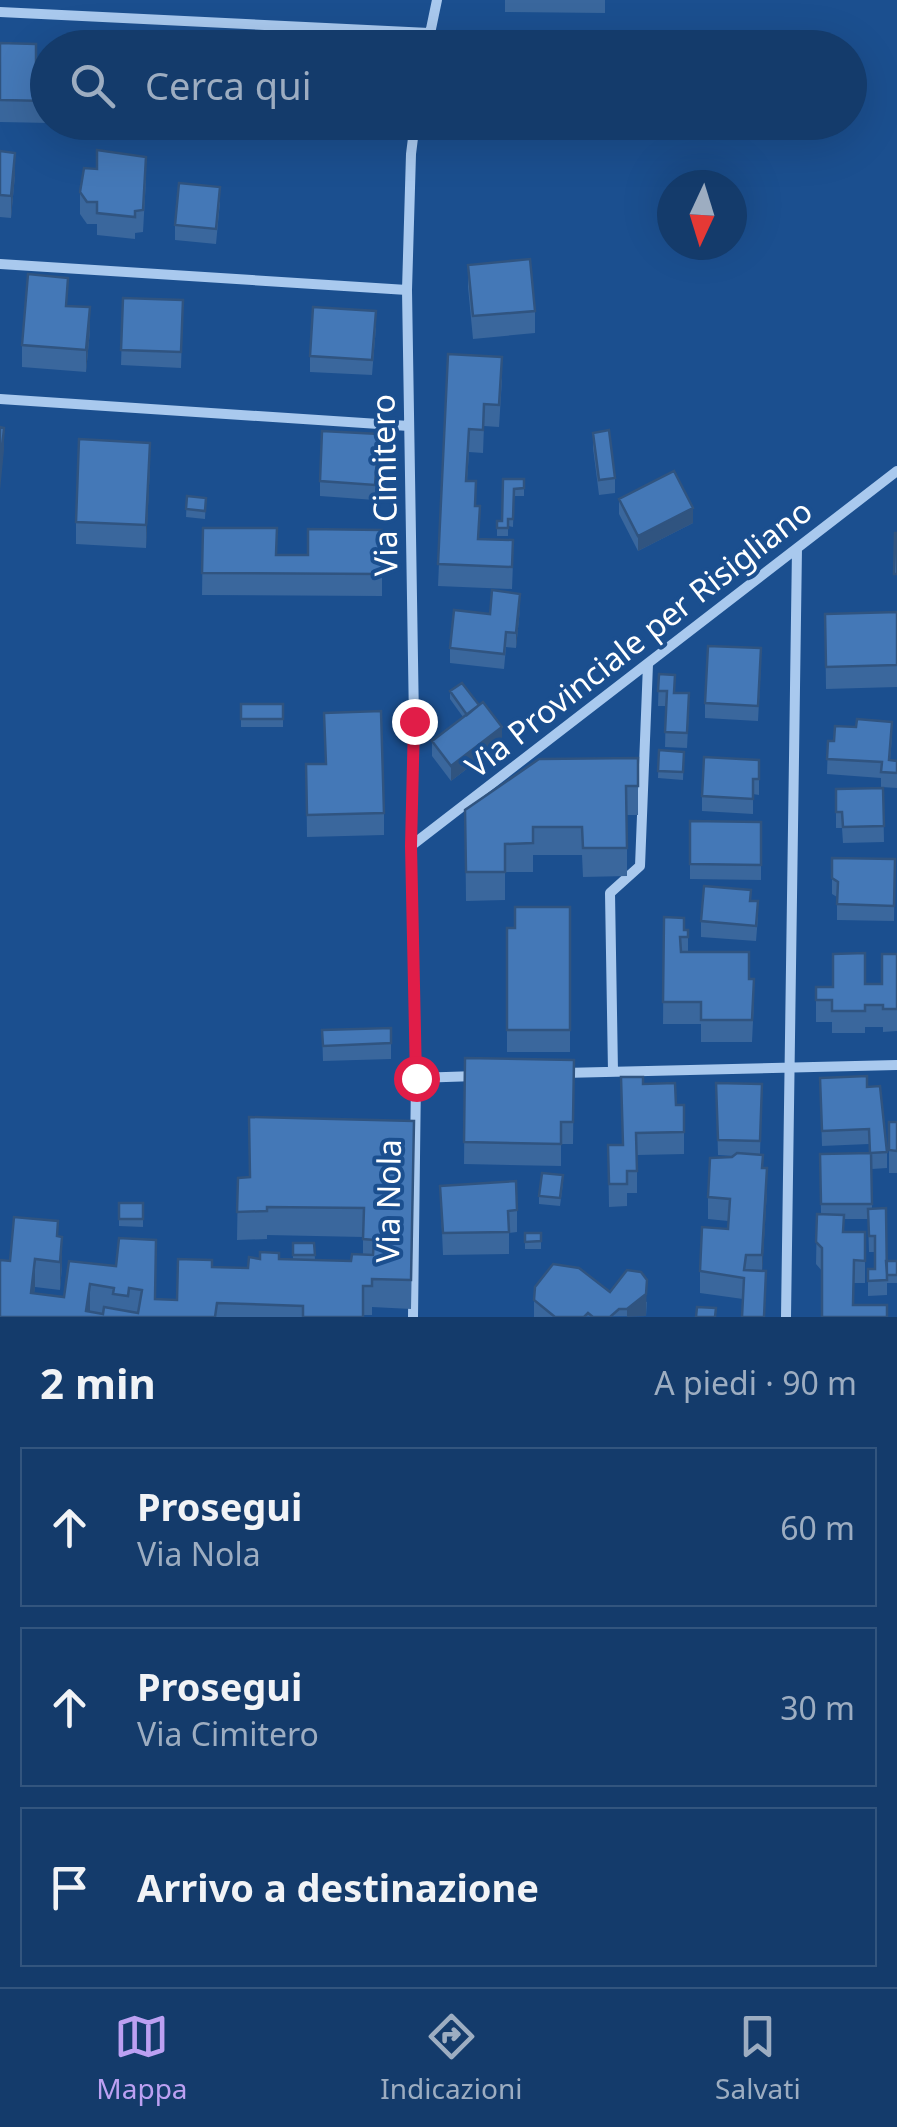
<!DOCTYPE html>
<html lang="it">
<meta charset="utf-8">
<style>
:root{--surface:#143b6b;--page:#1d4271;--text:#f1f3f6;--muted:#9dadc1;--line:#33557e;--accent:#bca0f2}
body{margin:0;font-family:"Noto Sans",sans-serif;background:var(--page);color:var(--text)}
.compass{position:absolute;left:657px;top:170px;width:90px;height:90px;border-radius:50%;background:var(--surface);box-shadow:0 10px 40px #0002;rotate:184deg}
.stop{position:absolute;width:30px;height:30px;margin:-22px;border:8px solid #e11d48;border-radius:50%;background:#fff}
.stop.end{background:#e11d48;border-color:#fff;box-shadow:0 2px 10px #0008}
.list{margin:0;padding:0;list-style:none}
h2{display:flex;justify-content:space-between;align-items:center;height:130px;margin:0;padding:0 40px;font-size:42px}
h2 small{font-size:32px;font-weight:400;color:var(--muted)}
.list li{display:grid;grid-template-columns:65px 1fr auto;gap:30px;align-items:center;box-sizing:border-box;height:160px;margin:0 20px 20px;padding:0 20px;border:2px solid var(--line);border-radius:0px}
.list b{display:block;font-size:38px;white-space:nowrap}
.list p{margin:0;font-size:32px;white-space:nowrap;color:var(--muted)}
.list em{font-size:32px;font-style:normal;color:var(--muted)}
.icon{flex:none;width:55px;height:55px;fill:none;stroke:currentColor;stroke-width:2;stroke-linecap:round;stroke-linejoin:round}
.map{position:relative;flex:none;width:897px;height:1317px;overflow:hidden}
.search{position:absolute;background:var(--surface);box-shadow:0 10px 40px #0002;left:30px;right:30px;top:30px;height:110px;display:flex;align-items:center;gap:25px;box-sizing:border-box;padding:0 35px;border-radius:55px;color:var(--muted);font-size:38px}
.sheet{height:670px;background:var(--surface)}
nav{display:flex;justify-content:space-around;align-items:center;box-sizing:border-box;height:140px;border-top:2px solid var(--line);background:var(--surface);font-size:28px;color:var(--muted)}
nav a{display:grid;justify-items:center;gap:5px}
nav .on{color:var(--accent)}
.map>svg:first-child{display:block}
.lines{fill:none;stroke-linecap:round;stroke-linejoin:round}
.street{stroke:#a9c9ee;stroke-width:10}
.wall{fill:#3a679d}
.shaded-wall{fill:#305480}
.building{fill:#4478b7;stroke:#305480;stroke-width:2.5;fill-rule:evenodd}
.route{stroke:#e11d48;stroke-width:12}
.labels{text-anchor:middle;stroke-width:8;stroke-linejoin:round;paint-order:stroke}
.street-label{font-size:32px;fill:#fff;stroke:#1b4f8f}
</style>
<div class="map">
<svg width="897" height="1317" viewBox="0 0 897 1317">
<rect width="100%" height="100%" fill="#1b4f8f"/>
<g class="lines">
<!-- street -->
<path class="street" d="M0,12L429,33
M427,48L437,0
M0,264L407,290
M0,399L409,426
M411,846L897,471
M613,1072L610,893L640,866L648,664
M563,1073L897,1065
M416,1078L476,1076
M413,1317L416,1078L411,846L414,721L407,290L411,154L415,122
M786,1317L797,548"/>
</g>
<!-- wall -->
<path class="wall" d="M505,0H605V13L505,12Z
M0,43L36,62H48V122L51,123L0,122Z
M0,151L15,175L11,218L0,217Z
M146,179L143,232L135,233V239L97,235V224H87L80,214V192Z
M220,202L216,244L175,240V225Z
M468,265L535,311V333L473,339L468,287Z
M123,298L183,300L181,368L121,365Z
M67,306L90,330L86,372L22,367V345Z
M376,327L372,375L310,372V356Z
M448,354L502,379L499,427L484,426L483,453L469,452L467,481L476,506L479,539L513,563L512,589L438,586Z
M593,433L615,478V493L599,495L593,448Z
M379,450L375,500L320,496V481Z
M150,465L146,548L76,544V522Z
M503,479H524V496H514L513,527L508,526V536H497V521H502Z
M187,496L206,498L205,519L186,517Z
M619,499L693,523L638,551L619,514Z
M203,528L277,555H308L382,530V596L202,595Z
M520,609L516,648L506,647L504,669L450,663V648L490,614Z
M897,612V687L826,689L825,614Z
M761,663L758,721L705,718V703Z
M659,674L689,708L687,748L665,747L666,706H658Z
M450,691L502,742L451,781L432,756V741L463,717L450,699Z
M241,704H283V727H241Z
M892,737L890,760L897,761V788L881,787V778L827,774L828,741Z
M659,750L684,752L683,780L658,778Z
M638,758V815H627V876L583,877L582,855H533V872H505V900L466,901L465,810Z
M759,760V795L753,794V814L702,811V796Z
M306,764H325L384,813V835L307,837Z
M883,788L884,842L843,843L842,828H836V789Z
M690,821L761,822V880L690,879Z
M832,858L895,859L894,921L837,920V897L832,894Z
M751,901L758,917L756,941L701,937V921Z
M570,907V1052H507V928H515Z
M664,917L684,930H688V952L749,979L754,1001L752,1042H701V1024H663Z
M897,954V1031L883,1032V1027H865V1033H832V1022H816V987L882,984Z
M391,1028V1059L323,1061L322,1030Z
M465,1058L574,1060L573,1144H561V1166L464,1164Z
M820,1078L867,1087L887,1152V1168L872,1169V1209L886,1261H897V1283H887V1295L868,1296V1269H875V1252H869L868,1219H844L843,1232H865V1283H854L822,1317V1271L816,1264L817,1214H821L820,1154L870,1153L869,1144L822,1146Z
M716,1083L762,1084L760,1154L767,1190L762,1271L766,1293L743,1299L700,1293V1271L728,1229V1221L708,1219V1197L734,1156L718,1155Z
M643,1084L676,1105H684V1154L637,1155V1193H627V1206L609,1207L608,1145H623Z
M889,1122H897V1173H889Z
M414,1149L411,1309L372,1307V1315H363V1317H0L10,1261L58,1237L62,1266L60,1290L35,1287L34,1293L64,1297L116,1266L155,1299L177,1300L212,1267L248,1268L279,1259H293V1243H314L315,1260L351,1261L363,1254V1237L267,1235V1239L237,1240L238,1178Z
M563,1183L560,1206L539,1204V1196Z
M440,1186L517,1210V1232L509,1233V1254L443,1255Z
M119,1203H143V1227L119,1226Z
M525,1233H541V1249H525Z
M610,1292L647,1302L646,1316L534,1317V1300Z"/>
<!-- shaded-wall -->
<path class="shaded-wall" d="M15,153V175L11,218V196Z
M90,307V330L86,372V350Z
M4,428V450L0,491V469Z
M150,443V465L146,548V525Z
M693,508V523L638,551V536Z
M520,594V609L516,648V633Z
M502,727V742L451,781V766Z
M767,1168V1190L762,1277V1255Z
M62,1237V1266L60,1290V1262Z
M35,1259V1287L31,1317V1293Z
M647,1280L646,1316L627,1317V1309Z
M90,1284V1313L86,1311Z"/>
<!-- building -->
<path class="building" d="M267,35L350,38V46L363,48H266Z
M235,42L251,43L250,48H235Z
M0,43L36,44V62H48V101L0,100Z
M97,150L146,157L143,210L135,211V217L97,213V202H87L80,192L84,168L97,169Z
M0,151L15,153L11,196L0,195Z
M179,183L220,187L216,229L175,225Z
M530,259L535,311L473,316L468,265Z
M28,274L68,278L66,306L90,307L86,350L22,345Z
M123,298L183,300L181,352L121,350Z
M313,307L376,311L372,360L310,356Z
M448,354L502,357L499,405L484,404L483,430L469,429L466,481H476L475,506H480L478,539L513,540L512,567L438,564Z
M0,427L4,428L0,469Z
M609,430L615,478L599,480L593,433Z
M322,431L379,434L375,485L320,481Z
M79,439L150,443L146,525L76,522Z
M674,471L693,508L638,536L619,499Z
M503,479H524V488L514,489L513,519H508V528H497V521H502Z
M187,496L206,498L205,511L186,509Z
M203,528H277L276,555H308V529L382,530V574L202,573Z
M895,533H897V574H894Z
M492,590L520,594L516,633L506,632L504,654L450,648L454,610L490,614Z
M897,612V665L826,667L825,614Z
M708,646L761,648L758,706L705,703Z
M659,674L675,675L674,693H689L687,733L665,732L667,691H658Z
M462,683L479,705L467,715L450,691Z
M483,702L502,727L451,766L432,741Z
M241,704H283V719H241Z
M381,711L384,813L307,815L306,764H326L324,713Z
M857,719L892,722L889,760L897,761V773L881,772L882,762L827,759L828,741H834L835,726L856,727Z
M659,750L684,752L683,772L658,771Z
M704,757L759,760V779H753V799L702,796Z
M638,758V786H626L627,848H583L582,827H533V843L505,844V872H466L465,810L539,759Z
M883,788L884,826L843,827L842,812H836V789Z
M690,821L761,822V865L690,864Z
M832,858L895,859L894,906L837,904L838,882L832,878Z
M704,886L751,890L750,901H758L756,926L701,921Z
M515,907H570V1030H507V928H515Z
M664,917L684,918V930H688V937H680L681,952H749V979H754L752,1020H701V1002H663Z
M865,953V984H882V954H897V1009H883V1005H865V1011H832V1000H816V987H833V954Z
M391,1028V1043L323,1046L322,1030Z
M465,1058L574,1060L573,1122H561V1144L464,1142Z
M867,1076V1087L880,1086L887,1152L870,1153L869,1129L822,1131L820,1078Z
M621,1077H643V1084L675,1083L676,1105H684V1132L636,1133L637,1171H627V1184H609L608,1145H623Z
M716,1083L762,1084L760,1141L718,1140Z
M249,1117L414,1121L411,1280L372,1279V1286H363V1317H303V1306L217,1303L215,1317H0V1260L10,1261L14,1217L58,1221L57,1236L62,1237L60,1262L35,1259L31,1293L64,1297L69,1261L116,1266L119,1238L156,1240L155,1299L177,1300L178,1259L212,1260V1267L248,1268L249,1257L260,1259V1252L279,1253V1259L351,1261L352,1254L373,1255L374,1240L363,1239L364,1208L267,1207V1211L237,1212L238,1178L250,1177ZM90,1284L114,1288L113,1294L128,1296L129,1288L142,1290L138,1313L104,1307L103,1314L86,1311Z
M889,1122H897V1151L889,1150Z
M737,1153L763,1155L762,1168H767L762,1255H746L744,1270L766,1271L764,1317H742L744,1278L700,1271L702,1227L728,1229L730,1199L708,1197L710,1158L732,1157Z
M871,1153L872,1204H821L820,1154Z
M542,1173L563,1175L560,1198L539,1196Z
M516,1181L517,1210L508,1211L509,1232L443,1233L440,1186Z
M119,1203H143V1219H119Z
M886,1208L887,1280L868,1281V1269H875V1236H869L868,1209Z
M817,1214L844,1215L843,1232H865V1261L854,1260L853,1305H887V1317H822V1248L816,1242Z
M525,1233H541V1241L525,1242Z
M293,1243H314L315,1255H293Z
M886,1261H897V1275H887Z
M553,1264L579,1268L610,1292L627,1270L641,1272L647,1280L646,1294L627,1309H619L610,1317H593L588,1313L584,1317H555L534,1300L535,1287Z
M697,1307L716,1308L715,1317H696Z"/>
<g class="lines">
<!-- route -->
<path class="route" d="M414,721L411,846L416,1078"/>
</g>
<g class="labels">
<!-- street labels -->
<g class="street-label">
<text transform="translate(385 485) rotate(-91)" y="11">Via Cimitero</text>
<text transform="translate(639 639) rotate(-38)" y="11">Via Provinciale per Risigliano</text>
<text transform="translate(389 1201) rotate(-89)" y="11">Via Nola</text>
</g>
</g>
</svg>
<svg class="compass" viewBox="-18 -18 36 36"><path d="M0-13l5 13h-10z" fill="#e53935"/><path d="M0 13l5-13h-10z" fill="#9dadc1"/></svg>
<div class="stop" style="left:416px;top:1078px"></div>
<div class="stop end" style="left:414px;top:721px"></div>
<div class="search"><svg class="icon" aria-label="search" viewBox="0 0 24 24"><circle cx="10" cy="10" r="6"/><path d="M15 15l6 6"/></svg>Cerca qui</div>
</div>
<section class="sheet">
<h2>2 min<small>A piedi · 90 m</small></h2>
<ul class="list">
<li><svg class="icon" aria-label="ahead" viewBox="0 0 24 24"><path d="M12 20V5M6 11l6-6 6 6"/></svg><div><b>Prosegui</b><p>Via Nola</p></div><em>60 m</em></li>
<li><svg class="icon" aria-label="ahead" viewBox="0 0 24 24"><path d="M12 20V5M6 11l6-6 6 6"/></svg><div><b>Prosegui</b><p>Via Cimitero</p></div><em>30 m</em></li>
<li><svg class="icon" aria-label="arrive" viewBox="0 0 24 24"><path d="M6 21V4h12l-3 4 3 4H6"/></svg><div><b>Arrivo a destinazione</b></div></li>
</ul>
</section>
<nav>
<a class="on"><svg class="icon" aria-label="map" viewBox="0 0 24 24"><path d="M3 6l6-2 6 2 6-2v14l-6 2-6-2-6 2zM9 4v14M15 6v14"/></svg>Mappa</a>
<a><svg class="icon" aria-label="directions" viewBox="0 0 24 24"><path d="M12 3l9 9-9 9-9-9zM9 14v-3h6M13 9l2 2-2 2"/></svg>Indicazioni</a>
<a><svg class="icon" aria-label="saved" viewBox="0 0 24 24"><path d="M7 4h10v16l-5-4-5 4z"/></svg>Salvati</a>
</nav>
